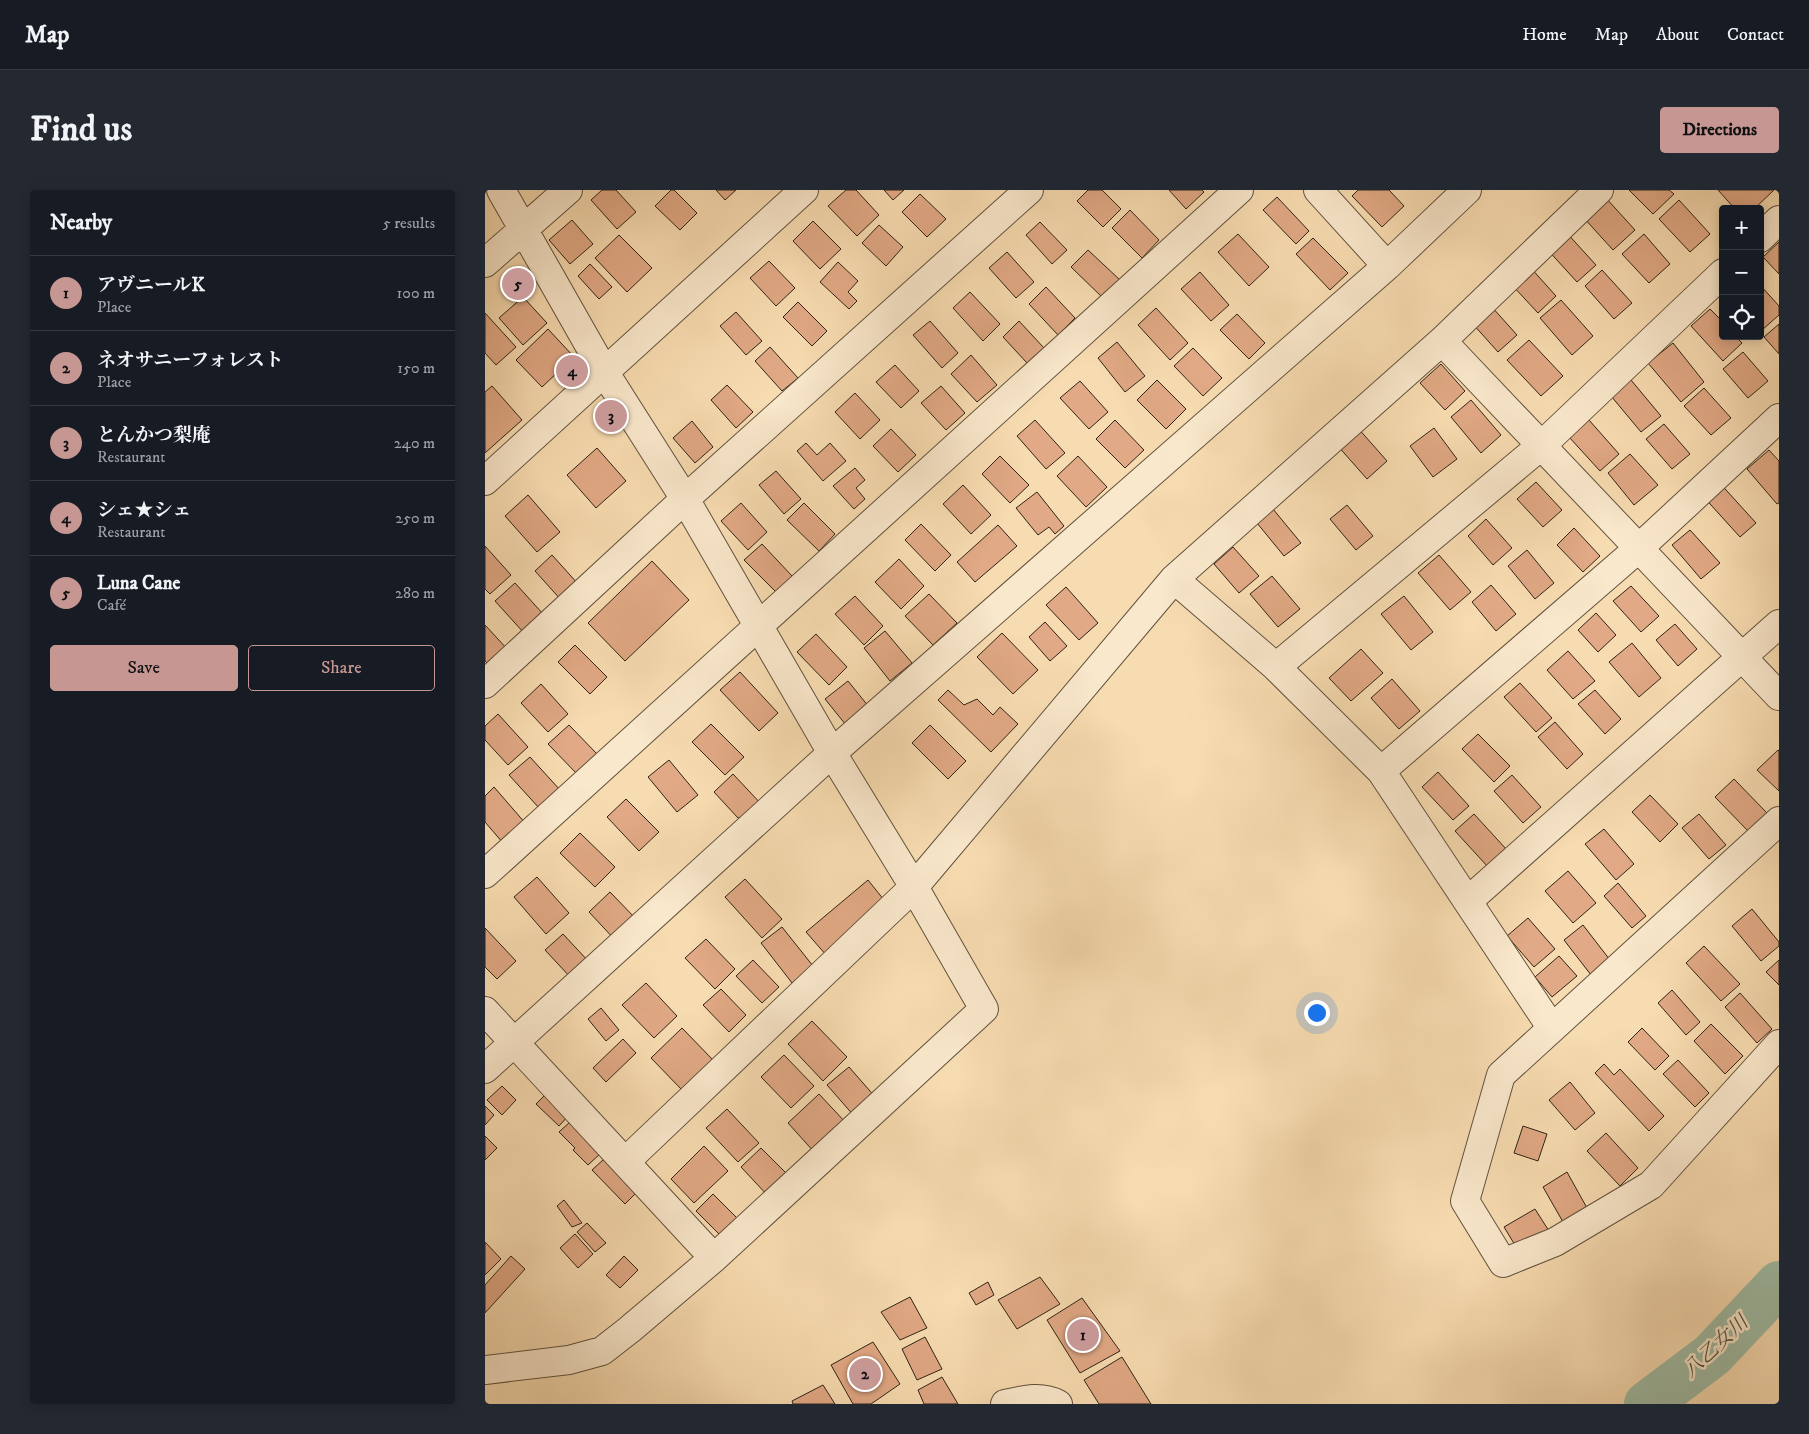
<!DOCTYPE html>
<meta charset="utf-8">
<style>
:root{--surface:#171b24;--page:#242831;--text:#f1f3f6;--muted:#9ea1a6;--line:#363941;--accent:#c59692}
body{margin:0;font-family:"IM FELL DW Pica","Noto Serif JP",serif;background:var(--page);color:var(--text)}
.controls{position:absolute;right:15px;top:15px;display:grid;overflow:hidden;border-radius:5px;box-shadow:0 2px 12px #0003}
.controls button{width:45px;height:45px;display:grid;place-items:center;padding:0;border:0;border-bottom:1px solid var(--line);background:var(--surface);color:var(--text);font:25px sans-serif}
.you{position:absolute;left:831px;top:822px;width:18px;height:18px;margin:-12px;border:4px solid #fff;border-radius:50%;background:#1a73e8;box-shadow:0 0 0 8px #1a73e833}
.badge{display:grid;place-items:center;width:32px;height:32px;border-radius:50%;background:var(--accent);color:#111;font-size:16px;font-weight:700}
.pin{position:absolute;translate:-50% -50%;border:2px solid #fff;box-shadow:0 1px 5px #0006}
.list{margin:0;padding:0;list-style:none}
h2{display:flex;justify-content:space-between;align-items:center;height:65px;margin:0;padding:0 20px;font-size:21px}
h2 small{font-size:16px;font-weight:400;color:var(--muted)}
.list li{display:grid;grid-template-columns:32px 1fr auto;gap:15px;align-items:center;box-sizing:border-box;height:75px;padding:0 20px;border-top:1px solid var(--line)}
.list b{display:block;font-size:19px;white-space:nowrap}
.list p{margin:0;font-size:16px;white-space:nowrap;color:var(--muted)}
.list em{font-size:16px;font-style:normal;color:var(--muted)}
.actions{display:flex;gap:10px;padding:15px 20px}
.actions a{flex:1;padding:11px 0;border:1px solid var(--accent);border-radius:5px;text-align:center;font-size:18px;color:var(--accent)}
.actions .main{background:var(--accent);color:#111}
.icon{flex:none;width:28px;height:28px;fill:none;stroke:currentColor;stroke-width:2;stroke-linecap:round;stroke-linejoin:round}
.map{position:relative;flex:none;width:1294px;height:1214px;overflow:hidden;border-radius:5px}
header{display:flex;align-items:center;gap:30px;box-sizing:border-box;height:70px;padding:0 25px;background:var(--surface);border-bottom:1px solid var(--line)}
header strong{font-size:24px}
nav{display:flex;gap:28px;margin-inline-start:auto;font-size:18px}
.intro{display:flex;align-items:center;justify-content:space-between;box-sizing:border-box;height:120px;padding:0 30px}
h1{margin:0;font-size:35px}
.button{padding:12px 22px;border-radius:5px;background:var(--accent);color:#111;font-size:18px;font-weight:700}
main{display:flex;gap:30px;padding:0 30px}
aside{flex:1;background:var(--surface);border-radius:5px;box-shadow:0 2px 12px #0003}
.map>svg:first-child{display:block}
.lines{fill:none;stroke-linecap:round;stroke-linejoin:round}
.river{stroke:#9fbca6;stroke-width:46}
.building{fill:#e1a985;stroke:#2f2417}
.minor-casing{stroke:#61523e;stroke-width:30}
.minor{stroke:#fae8cc;stroke-width:28}
.labels{text-anchor:middle;stroke-width:5;stroke-linejoin:round;paint-order:stroke}
.water-label{font-size:20px;font-style:italic;fill:#515242;stroke:#fae8cc}
</style>
<header>
<strong>Map</strong>
<nav><a>Home</a><a>Map</a><a>About</a><a>Contact</a></nav>
</header>
<div class="intro"><h1>Find us</h1><a class="button">Directions</a></div>
<main>
<aside>
<h2>Nearby<small>5 results</small></h2>
<ul class="list">
<li><span class="badge">1</span><div><b>アヴニールK</b><p>Place</p></div><em>100 m</em></li>
<li><span class="badge">2</span><div><b>ネオサニーフォレスト</b><p>Place</p></div><em>150 m</em></li>
<li><span class="badge">3</span><div><b>とんかつ梨庵</b><p>Restaurant</p></div><em>240 m</em></li>
<li><span class="badge">4</span><div><b>シェ★シェ</b><p>Restaurant</p></div><em>250 m</em></li>
<li><span class="badge">5</span><div><b>Luna Cane</b><p>Café</p></div><em>280 m</em></li>
</ul>
<div class="actions"><a class="main">Save</a><a>Share</a></div>
</aside>
<div class="map">
<svg width="1294" height="1214" viewBox="0 0 1294 1214">
<rect width="100%" height="100%" fill="#f8dcb1"/>
<filter id="stains"><feTurbulence type="fractalNoise" baseFrequency=".004" numOctaves="4"/><feColorMatrix values="0 0 0 0 .2 0 0 0 0 .09 0 0 0 0 .02 0 0 0 .5 -.17"/></filter>
<radialGradient id="worn" r=".72"><stop offset=".6" stop-color="#630" stop-opacity="0"/><stop offset="1" stop-color="#630" stop-opacity=".3"/></radialGradient>
<g class="lines">
<!-- river -->
<path class="river" d="M1162,1214L1227,1165L1294,1094"/>
</g>
<!-- building -->
<path class="building" d="M117,0H131L151,22L132,39L106,10Z
M186,0H189L212,23L195,40L170,16Z
M231,0H251L240,10Z
M361,0H371L394,25L372,46L343,16Z
M399,0H419L408,10Z
M603,0H617L636,19L618,37L592,11Z
M684,0H717L719,2L701,19Z
M873,0H904L919,16L897,37L867,6Z
M1144,0H1184L1189,4L1168,24Z
M1233,0H1289L1269,19H1250Z
M435,4L461,29L442,47L417,22Z
M792,7L824,41L811,54L778,20Z
M1120,7L1150,40L1128,60L1098,27Z
M1194,10L1225,44L1205,62L1174,29Z
M645,20L674,50L657,68L627,38Z
M87,30L108,54L85,74L64,50Z
M328,31L356,59L335,79L308,51Z
M555,32L582,60L567,74L541,45Z
M394,35L418,57L401,76L377,53Z
M1080,41L1111,75L1092,92L1061,58Z
M753,44L784,77L764,96L733,62Z
M1159,44L1185,74L1164,93L1137,64Z
M134,45L167,78L142,102L110,68Z
M828,48L863,83L845,100L811,64Z
M1294,52V84L1278,67Z
M603,60L635,90L618,108L586,77Z
M522,62L549,92L531,108L504,78Z
M284,71L310,98L291,116L265,88Z
M353,72L373,91L363,102L372,111L364,119L335,92Z
M105,74L127,97L114,109L93,86Z
M1045,77L1071,106L1053,123L1026,94Z
M1117,80L1147,113L1129,129L1100,96Z
M715,82L744,115L726,131L696,99Z
M1275,95L1294,116V125L1277,140L1275,139Z
M561,97L590,128L573,145L544,114Z
M485,102L515,134L498,151L468,118Z
M38,107L62,133L38,155L14,128Z
M1076,110L1108,146L1087,165L1055,128Z
M313,112L342,141L327,156L298,127Z
M1006,116L1032,145L1013,162L987,133Z
M671,118L703,153L685,170L653,135Z
M1225,119L1238,132V146H1250L1257,153L1238,171L1206,136Z
M251,122L277,151L261,165L235,136Z
M0,123L31,157L11,175L0,163Z
M752,124L780,153L764,169L735,140Z
M445,131L473,163L457,178L428,145Z
M534,131L559,158L542,173L518,147Z
M1294,134V164L1279,147Z
M63,139L89,167L57,197L31,170Z
M1044,150L1078,186L1056,206L1022,170Z
M632,152L660,186L640,202L613,168Z
M1188,153L1219,192L1196,212L1163,173Z
M285,157L313,188L297,201L270,171Z
M708,158L737,188L718,206L689,176Z
M1258,162L1283,191L1263,208L1238,179Z
M486,165L512,195L492,212L466,184Z
M956,174L980,201L960,220L935,193Z
M410,175L434,201L416,218L391,192Z
M672,190L701,219L681,239L652,210Z
M1146,190L1176,226L1156,242L1126,206Z
M595,191L623,222L604,239L575,208Z
M242,195L268,222L251,238L226,210Z
M7,196L37,230L0,263V202Z
M456,196L480,223L461,240L436,213Z
M1219,198L1246,228L1226,245L1199,216Z
M370,203L395,230L375,249L350,222Z
M986,210L1016,245L996,263L966,227Z
M550,230L580,263L561,279L532,246Z
M630,230L659,260L640,278L611,249Z
M1104,230L1134,264L1115,281L1084,247Z
M207,231L228,257L210,273L188,248Z
M1179,234L1205,264L1187,279L1161,249Z
M872,237L902,271L882,289L852,255Z
M949,238L972,269L948,287L925,256Z
M406,239L431,265L413,282L388,256Z
M321,253L332,265L345,253L361,271L338,291L312,261Z
M112,258L141,291L111,318L82,285Z
M1284,260L1294,271V313L1292,314L1262,279Z
M1145,264L1173,295L1149,315L1123,283Z
M515,266L544,295L525,313L497,284Z
M593,266L622,297L601,317L572,286Z
M370,278L380,290L371,298L380,309L369,319L348,296Z
M291,281L316,309L299,324L274,295Z
M1232,290L1271,333L1255,347L1216,304Z
M1051,292L1077,320L1058,337L1032,309Z
M478,295L506,325L486,344L458,314Z
M552,302L579,336L570,344L564,337L553,345L531,318Z
M43,305L75,342L52,362L20,326Z
M256,313L282,342L263,360L236,331Z
M319,313L350,344L334,361L302,330Z
M862,315L888,346L871,360L845,329Z
M788,319L816,353L799,366L772,333Z
M1001,329L1027,358L1008,375L983,346Z
M436,334L466,365L450,381L420,350Z
M513,335L532,356L490,392L472,372Z
M1089,338L1115,366L1098,382L1072,355Z
M1205,340L1235,373L1216,389L1187,355Z
M277,354L307,386L291,402L259,370Z
M0,356L26,385L5,404L0,399Z
M748,357L774,386L754,403L729,374Z
M1042,360L1069,393L1050,409L1023,376Z
M67,365L94,395L77,411L50,381Z
M954,365L986,402L965,420L933,383Z
M414,369L439,396L416,419L390,392Z
M167,371L204,410L140,471L103,433Z
M787,386L815,419L793,437L765,404Z
M30,393L59,425L39,443L10,411Z
M1006,395L1031,424L1011,441L987,412Z
M1146,396L1174,426L1156,442L1128,411Z
M581,397L613,433L594,450L561,415Z
M444,404L472,433L448,455L420,426Z
M370,406L398,436L379,455L350,424Z
M919,406L948,442L926,460L896,424Z
M1111,423L1131,445L1113,462L1093,440Z
M560,432L582,456L565,471L544,447Z
M1190,434L1212,459L1193,476L1171,450Z
M0,435L24,461L7,478L0,471Z
M400,441L427,473L405,491L379,458Z
M517,443L553,480L528,504L492,467Z
M331,444L362,477L344,495L312,462Z
M1147,453L1176,488L1154,507L1124,472Z
M90,455L122,487L105,504L73,472Z
M876,459L898,483L866,511L844,488Z
M1083,461L1110,491L1088,509L1062,480Z
M255,482L293,523L274,541L235,500Z
M907,489L935,521L914,539L886,508Z
M363,491L384,517L361,535L340,509Z
M1035,493L1067,528L1051,542L1019,507Z
M56,494L83,524L63,542L36,513Z
M463,500L479,515L492,509L508,525L515,517L533,534L506,562L453,510Z
M1110,500L1136,529L1120,544L1093,514Z
M13,524L43,557L23,575L0,550V536Z
M1070,532L1098,564L1082,579L1053,547Z
M226,534L259,567L240,585L207,552Z
M84,535L113,565L93,585L63,554Z
M445,535L481,571L463,589L427,553Z
M993,544L1025,576L1009,592L977,559Z
M1293,560L1294,561V601L1272,580Z
M45,567L76,601L55,619L24,585Z
M184,570L213,605L192,622L163,587Z
M953,582L984,616L968,630L937,597Z
M248,584L278,616L268,626L253,628L229,602Z
M1027,585L1056,617L1038,633L1009,601Z
M1249,589L1282,623L1263,641L1230,607Z
M9,597L41,634L18,653L0,632V606Z
M1165,605L1193,634L1175,652L1147,622Z
M141,609L174,642L154,661L122,627Z
M989,624L1022,660L1003,677L970,641Z
M1214,624L1241,655L1224,669L1197,638Z
M1119,639L1149,674L1131,690L1100,654Z
M95,643L130,677L110,697L75,663Z
M1083,681L1111,713L1088,733L1060,701Z
M52,687L84,723L61,744L29,707Z
M260,689L297,729L277,748L240,707Z
M383,690L403,715L342,766L321,742Z
M1133,693L1161,726L1147,738L1119,706Z
M125,702L153,731L131,751L104,722Z
M1267,719L1294,752V756L1276,771L1247,736Z
M1043,728L1070,759L1049,777L1022,746Z
M1098,735L1125,770L1106,785L1079,750Z
M297,737L332,781L311,798L276,753Z
M0,738L31,771L12,789L0,777Z
M78,744L105,773L87,789L60,760Z
M221,749L250,779L230,799L200,768Z
M1219,756L1255,794L1236,811L1201,773Z
M1074,766L1092,786L1067,807L1050,787Z
M268,770L294,797L277,813L251,786Z
M1294,770V795L1281,782Z
M161,793L192,826L169,848L137,815Z
M236,799L261,825L244,842L218,815Z
M1187,800L1215,832L1201,845L1173,813Z
M1255,803L1287,839L1272,853L1240,817Z
M116,818L134,840L121,851L103,829Z
M327,831L362,867L338,891L303,854Z
M1226,834L1258,866L1240,884L1209,851Z
M197,838L229,871L198,901L166,868Z
M1157,838L1184,866L1170,880L1143,852Z
M138,849L151,863L121,892L108,878Z
M299,865L329,896L306,918L276,887Z
M1193,870L1224,903L1210,917L1178,884Z
M1119,874L1129,885L1135,879L1179,926L1164,941L1110,883Z
M364,877L392,909L370,927L342,895Z
M1085,892L1110,923L1090,940L1064,910Z
M17,896L31,910L17,925L2,910Z
M61,904L84,925L74,936L51,914Z
M334,904L362,934L330,963L303,933Z
M0,916L9,925L0,935Z
M242,919L274,953L253,972L221,938Z
M85,932L116,963L103,975L88,960L90,958L74,942Z
M1038,936L1062,944L1053,971L1029,963Z
M1121,943L1153,978L1135,996L1102,961Z
M0,946L12,958L0,970Z
M219,956L243,981L209,1013L186,989Z
M276,958L305,987L284,1007L256,977Z
M119,969L152,1002L140,1014L107,980Z
M1082,982L1102,1018L1078,1032L1058,997Z
M228,1004L257,1033L240,1050L211,1021Z
M79,1010L97,1033L87,1037L72,1016Z
M1050,1019L1064,1041L1033,1060L1019,1037Z
M102,1033L121,1053L110,1062L92,1042Z
M90,1044L108,1064L93,1078L75,1058Z
M0,1052L16,1069L0,1085Z
M26,1066L40,1079L0,1123V1095Z
M139,1066L153,1080L135,1098L121,1085Z
M555,1087L575,1114L532,1139L513,1110Z
M503,1092L509,1105L491,1115L484,1103Z
M425,1107L442,1138L415,1150L396,1122Z
M597,1108L635,1161L595,1183L562,1130Z
M440,1147L457,1179L432,1190L417,1159Z
M388,1152L415,1194L386,1214H368L346,1175Z
M637,1167L666,1214H614L599,1190Z
M457,1187L473,1214H439L433,1200Z
M338,1195L350,1214H308L307,1211Z"/>
<g class="lines">
<!-- minor casing -->
<g class="minor-casing">
<path id="minor" d="M833,0L902,76
M1275,48L1294,30
M0,73L83,0
M957,151L1294,506
M0,291L319,0
M689,389L791,477L896,581L1066,837
M791,477L1057,255L1238,83
M0,494L200,309L544,0
M896,581L1154,358L1294,228
M1294,631L1016,885L980,1011L1018,1073L1070,1052L1166,995L1294,854
M0,684L754,0
M983,711L1294,434
M0,821L229,1068
M0,879L347,563L902,76L982,0
M140,972L429,697L689,389L957,151L1114,0
M0,1180L84,1170L117,1161L144,1140L229,1068L499,819L429,697L347,563L200,309L120,183L16,0
M520,1214C538,1210 556,1205 573,1214"/>
</g>
<!-- minor -->
<use href="#minor" class="minor"/>
</g>
<g class="labels">
<!-- water labels -->
<g class="water-label">
<text transform="translate(1230 1156) rotate(-43)" y="7">八乙女川</text>
</g>
</g>
<rect width="100%" height="100%" filter="url(#stains)"/>
<rect width="100%" height="100%" fill="url(#worn)"/>
</svg>
<div class="controls">
<button>+</button>
<button>−</button>
<button><svg class="icon" aria-label="locate" viewBox="0 0 24 24"><circle cx="12" cy="12" r="6"/><path d="M12 2v4M12 18v4M2 12h4M18 12h4"/></svg></button>
</div>
<div class="you"></div>
<div class="pin badge" style="left:598px;top:1145px">1</div>
<div class="pin badge" style="left:380px;top:1184px">2</div>
<div class="pin badge" style="left:126px;top:226px">3</div>
<div class="pin badge" style="left:87px;top:181px">4</div>
<div class="pin badge" style="left:33px;top:94px">5</div>
</div>
</main>
